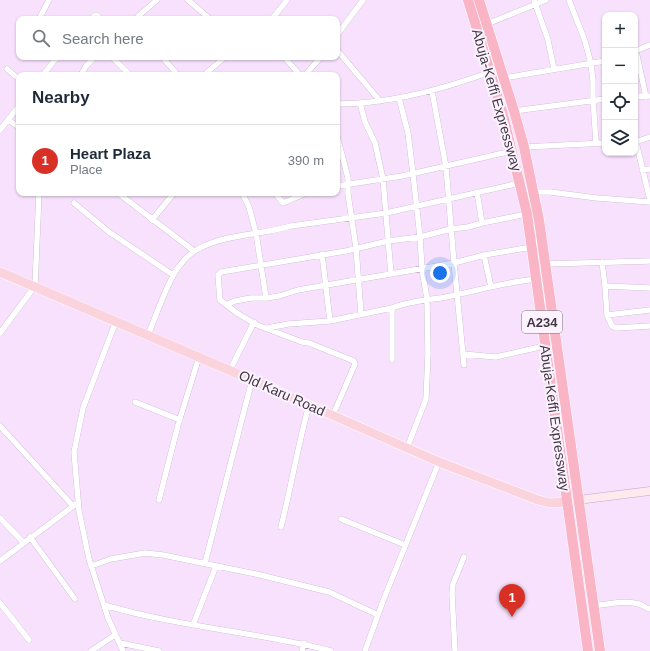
<!DOCTYPE html>
<meta charset="utf-8">
<style>
:root{--surface:#fff;--page:#f2f2f3;--text:#1f2937;--muted:#747a83;--line:#e0e1e3;--accent:#d93025}
body{margin:0;font-family:Helvetica,sans-serif;background:var(--page);color:var(--text)}
.controls{position:absolute;right:12px;top:12px;display:grid;overflow:hidden;border-radius:8px;box-shadow:0 1px 3px #0004}
.controls button{width:36px;height:36px;display:grid;place-items:center;padding:0;border:0;border-bottom:1px solid var(--line);background:var(--surface);color:var(--text);font:20px sans-serif}
.you{position:absolute;left:440px;top:273px;width:14px;height:14px;margin:-10px;border:3px solid #fff;border-radius:50%;background:#1a73e8;box-shadow:0 0 0 6px #1a73e833}
.badge{display:grid;place-items:center;width:26px;height:26px;border-radius:50%;background:var(--accent);color:#fff;font-size:13px;font-weight:700}
.pin{position:absolute;translate:-50% -33px;filter:drop-shadow(0 1px 2px #0008)}
.pin::after{content:'';position:absolute;top:21px;width:14px;height:12px;background:inherit;clip-path:polygon(0 0,100% 0,50% 100%)}
.list{margin:0;padding:0;list-style:none}
h2{display:flex;justify-content:space-between;align-items:center;height:52px;margin:0;padding:0 16px;font-size:17px}
h2 small{font-size:13px;font-weight:400;color:var(--muted)}
.list li{display:grid;grid-template-columns:26px 1fr auto;gap:12px;align-items:center;box-sizing:border-box;height:72px;padding:0 16px;border-top:1px solid var(--line)}
.list b{display:block;font-size:15px;white-space:nowrap}
.list p{margin:0;font-size:13px;white-space:nowrap;color:var(--muted)}
.list em{font-size:13px;font-style:normal;color:var(--muted)}
.icon{flex:none;width:22px;height:22px;fill:none;stroke:currentColor;stroke-width:2;stroke-linecap:round;stroke-linejoin:round}
.map{position:relative;flex:none;width:650px;height:651px;overflow:hidden}
.search{position:absolute;background:var(--surface);box-shadow:0 1px 3px #0004;left:16px;top:16px;width:324px;height:44px;display:flex;align-items:center;gap:10px;box-sizing:border-box;padding:0 14px;border-radius:8px;color:var(--muted);font-size:15px}
.panel{position:absolute;background:var(--surface);box-shadow:0 1px 3px #0004;left:16px;top:72px;width:324px;height:124px;border-radius:8px}
.map>svg:first-child{display:block}
.lines{fill:none;stroke-linecap:round;stroke-linejoin:round}
.street-casing{stroke:#bfaac5;stroke-width:6}
.secondary-casing{stroke:#bfaac5;stroke-width:9}
.primary-casing{stroke:#fff;stroke-width:10}
.highway-casing{stroke:#fff;stroke-width:11}
.street{stroke:#fff;stroke-width:5.5}
.secondary{stroke:#fde9ee;stroke-width:8}
.primary{stroke:#fbd3dd;stroke-width:9}
.highway{stroke:#f9b5c6;stroke-width:10}
.labels{text-anchor:middle;stroke-width:4;stroke-linejoin:round;paint-order:stroke}
.shield{fill:#fcf3ff;stroke:#7a717c;stroke-width:1}
.shield-label{font-size:13px;font-weight:bold;fill:#423944}
.street-label{font-size:14px;fill:#423944;stroke:#fcf3ff}
</style>
<div class="map">
<svg width="650" height="651" viewBox="0 0 650 651">
<rect width="100%" height="100%" fill="#f7e1fd"/>
<g class="lines">
<!-- street casing -->
<g class="street-casing">
<path id="street" d="M188,0L210,19
M534,0L548,40L554,69
M569,0L585,41L591,64L593,81V99L596,143
M39,19L49,0
M91,19L96,15L101,19
M135,19L157,0
M272,19L287,0
M487,24L546,0
M337,35L363,0
M337,50L380,101
M635,51L650,45
M636,51L646,97
M112,57L130,75
M162,57L178,75
M284,57L300,75
M7,69L19,79
M43,75L57,57
M81,75L86,66L95,57
M204,75L225,57
M305,75L321,57
M504,78L605,61
M432,91L446,167L454,263L464,365
M635,97L650,96
M399,98L408,133L413,174L420,237L422,269L427,299L428,354L426,399L407,448
M360,103L365,122L375,143L383,179L391,274
M337,104C390,104 441,90 490,72
M514,111L605,99
M8,120L19,127
M0,130L19,106
M337,136L348,178V194L356,248L361,314
M635,142L650,137
M636,142L650,200
M524,147L605,143
M642,170L650,169
M337,186L402,176L512,151
M477,192L482,223
M533,192H550L597,198L650,202
M118,193L194,251
M242,193L249,207L256,233L266,298
M275,193L283,203L306,193
M74,203L109,232L173,275
M152,220L174,193
M322,254L330,321
M484,255L491,287
M602,262L605,286L607,315L612,326L616,328L650,326
M546,264L650,261
M605,286L650,288
M226,305L235,301L251,298H266L279,296L298,290L454,263L484,255L532,247
M607,315L650,310
M116,321L83,408L74,452L79,511L89,559L108,618L123,651
M268,328L288,324L330,321L392,308C409,301 428,300 446,297C476,291 506,282 536,279
M0,333L35,286L39,193
M148,335C156,316 163,294 173,276C178,266 188,254 198,249C225,234 262,235 291,226L386,213L520,183
M463,354L496,357L544,346
M392,360V308
M230,370L254,322
M135,402L180,420
M333,415L355,364L354,361L309,343L302,342L257,325L237,313L220,300L218,275L221,272L346,251L388,241L420,237L451,229L468,227L482,223L527,214
M0,426L73,506
M159,500L178,425L199,357
M0,518L23,542
M341,519L405,545
M281,527C291,487 298,445 309,405
M30,537L75,599
M0,561L76,504
M205,563L252,380
M91,566L111,559L145,553L163,555L256,574L329,592L378,615
M0,603L29,640
M104,605C145,617 187,624 229,631C264,637 298,642 331,651
M593,606C608,604 624,600 639,604C643,605 645,608 650,609
M193,625L216,566
M120,643L159,651
M91,651L115,635
M302,651L304,643
M365,651L383,601L439,462
M455,651L452,594L453,584L464,557"/>
</g>
<!-- secondary casing -->
<g class="secondary-casing">
<path id="secondary" d="M578,500L650,491"/>
</g>
<!-- primary casing -->
<g class="primary-casing">
<path id="primary" d="M0,272L252,380L439,462L538,500L550,503L567,502"/>
</g>
<!-- highway casing -->
<g class="highway-casing">
<path id="highway" d="M468,0L502,111L527,214L588,651
M479,0L514,111L524,147L539,220L600,651"/>
</g>
<!-- street -->
<use href="#street" class="street"/>
<!-- secondary -->
<use href="#secondary" class="secondary"/>
<!-- primary -->
<use href="#primary" class="primary"/>
<!-- highway -->
<use href="#highway" class="highway"/>
</g>
<g class="labels">
<!-- shield labels -->
<rect class="shield" x="522" y="311" width="40" height="22" rx="3"/>
<g class="shield-label">
<text x="542" y="327">A234</text>
</g>
<!-- street labels -->
<g class="street-label">
<text transform="translate(497 100) rotate(74)" y="5">Abuja-Keffi Expressway</text>
<text transform="translate(282 393) rotate(24)" y="5">Old Karu Road</text>
<text transform="translate(555 418) rotate(82)" y="5">Abuja-Keffi Expressway</text>
</g>
</g>
</svg>
<div class="controls">
<button>+</button>
<button>−</button>
<button><svg class="icon" aria-label="locate" viewBox="0 0 24 24"><circle cx="12" cy="12" r="6"/><path d="M12 2v4M12 18v4M2 12h4M18 12h4"/></svg></button>
<button><svg class="icon" aria-label="layers" viewBox="0 0 24 24"><path d="M12 4l9 5-9 5-9-5zM3 14l9 5 9-5"/></svg></button>
</div>
<div class="you"></div>
<div class="pin badge" style="left:512px;top:617px">1</div>
<div class="search"><svg class="icon" aria-label="search" viewBox="0 0 24 24"><circle cx="10" cy="10" r="6"/><path d="M15 15l6 6"/></svg>Search here</div>
<section class="panel">
<h2>Nearby<small></small></h2>
<ul class="list">
<li><span class="badge">1</span><div><b>Heart Plaza</b><p>Place</p></div><em>390 m</em></li>
</ul>
</section>
</div>
